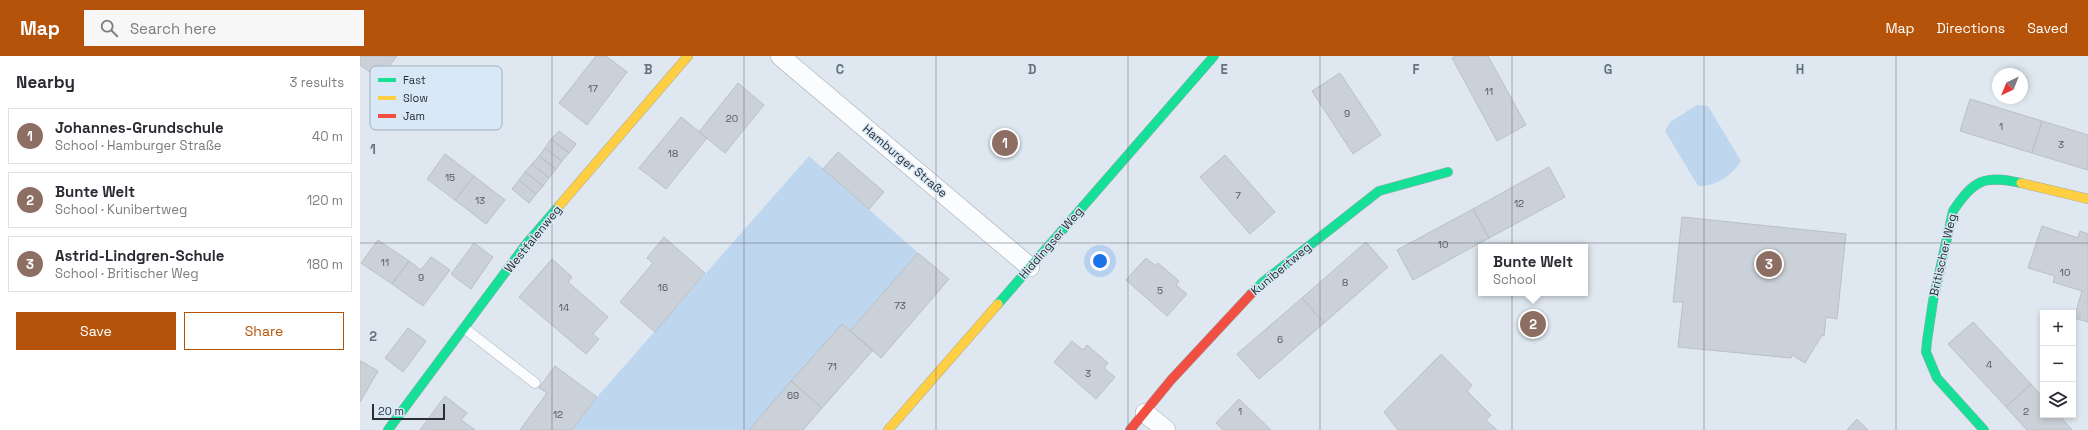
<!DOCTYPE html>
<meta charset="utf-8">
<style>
:root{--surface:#fff;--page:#f7f7f7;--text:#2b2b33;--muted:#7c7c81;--line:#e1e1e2;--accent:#b45309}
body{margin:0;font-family:"Space Grotesk",sans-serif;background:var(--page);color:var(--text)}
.controls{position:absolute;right:12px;bottom:12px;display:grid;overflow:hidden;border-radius:0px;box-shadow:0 2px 6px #0003}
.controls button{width:36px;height:36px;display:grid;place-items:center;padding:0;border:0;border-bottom:1px solid var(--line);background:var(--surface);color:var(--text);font:20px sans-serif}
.compass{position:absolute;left:1632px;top:12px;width:36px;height:36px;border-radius:50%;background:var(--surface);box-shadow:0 2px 6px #0003;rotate:223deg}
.scale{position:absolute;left:12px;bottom:10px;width:73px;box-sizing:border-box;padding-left:4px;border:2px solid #292f34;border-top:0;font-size:11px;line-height:14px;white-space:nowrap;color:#292f34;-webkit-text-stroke:3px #d9e8f6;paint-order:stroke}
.you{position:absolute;left:740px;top:205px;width:14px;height:14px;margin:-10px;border:3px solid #fff;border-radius:50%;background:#1a73e8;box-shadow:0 0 0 6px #1a73e833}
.badge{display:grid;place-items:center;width:26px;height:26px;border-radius:50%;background:var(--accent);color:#fff;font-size:13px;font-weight:700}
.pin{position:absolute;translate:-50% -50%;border:2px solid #fff;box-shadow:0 1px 4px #0006}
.popup{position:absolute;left:1118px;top:188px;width:110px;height:52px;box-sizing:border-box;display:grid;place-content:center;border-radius:0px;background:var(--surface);filter:drop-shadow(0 1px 3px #0005);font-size:13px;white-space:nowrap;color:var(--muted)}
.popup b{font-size:15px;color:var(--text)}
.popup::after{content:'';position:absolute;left:50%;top:100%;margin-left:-8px;border:8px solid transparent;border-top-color:var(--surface)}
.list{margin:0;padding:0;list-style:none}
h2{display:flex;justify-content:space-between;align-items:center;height:52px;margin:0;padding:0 16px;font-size:17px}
h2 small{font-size:13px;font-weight:400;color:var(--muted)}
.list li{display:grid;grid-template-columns:26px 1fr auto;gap:12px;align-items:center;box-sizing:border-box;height:56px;margin:0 8px 8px;padding:0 8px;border:1px solid var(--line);border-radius:0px}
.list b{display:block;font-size:15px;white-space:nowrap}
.list p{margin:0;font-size:13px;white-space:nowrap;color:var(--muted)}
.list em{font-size:13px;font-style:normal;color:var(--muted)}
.actions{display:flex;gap:8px;padding:12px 16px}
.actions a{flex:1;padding:9px 0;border:1px solid var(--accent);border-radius:0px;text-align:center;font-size:14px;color:var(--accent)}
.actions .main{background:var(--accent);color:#fff}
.icon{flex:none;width:22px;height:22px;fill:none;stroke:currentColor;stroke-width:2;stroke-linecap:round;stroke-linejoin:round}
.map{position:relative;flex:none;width:1728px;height:374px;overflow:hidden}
header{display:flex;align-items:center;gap:24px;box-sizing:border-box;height:56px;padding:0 20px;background:var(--accent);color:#fff}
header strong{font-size:19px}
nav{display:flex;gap:22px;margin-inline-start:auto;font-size:14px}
.search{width:280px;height:36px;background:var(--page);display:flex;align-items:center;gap:10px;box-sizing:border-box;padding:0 14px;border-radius:0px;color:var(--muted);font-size:15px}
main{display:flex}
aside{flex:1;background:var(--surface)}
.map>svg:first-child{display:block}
.green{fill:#bed7ef}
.building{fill:#cbd1d8;stroke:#b9c0c6}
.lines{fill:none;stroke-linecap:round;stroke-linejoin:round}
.lane-casing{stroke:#a0a7ad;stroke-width:11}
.street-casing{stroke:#a0a7ad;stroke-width:20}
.fast-casing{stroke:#a0a7ad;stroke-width:10}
.slow-casing{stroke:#a0a7ad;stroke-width:10}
.jam-casing{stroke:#a0a7ad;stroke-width:10}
.lane{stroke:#fafcfd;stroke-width:10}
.street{stroke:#fafcfd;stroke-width:19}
.fast{stroke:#16e098;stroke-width:9}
.slow{stroke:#ffcf43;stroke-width:9}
.jam{stroke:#f24e42;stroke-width:9}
.grid{fill:none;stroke:#697076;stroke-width:1;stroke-opacity:0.55}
.labels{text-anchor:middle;stroke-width:3;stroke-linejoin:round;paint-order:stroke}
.number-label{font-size:10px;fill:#52585d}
.street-label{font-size:12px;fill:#292f34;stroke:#d9e8f6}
.key{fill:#d9e8f6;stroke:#a4b0bc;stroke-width:1}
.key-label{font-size:11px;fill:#292f34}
.grid-label{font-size:13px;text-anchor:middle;font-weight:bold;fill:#697076;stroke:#d9e8f6;stroke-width:3;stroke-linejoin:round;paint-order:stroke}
</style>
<header>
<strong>Map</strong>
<div class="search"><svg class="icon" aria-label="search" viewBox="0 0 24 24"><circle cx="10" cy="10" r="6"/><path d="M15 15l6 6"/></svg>Search here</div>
<nav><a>Map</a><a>Directions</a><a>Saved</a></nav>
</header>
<main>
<aside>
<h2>Nearby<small>3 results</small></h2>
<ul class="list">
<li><span class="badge" style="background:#8d6e63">1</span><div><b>Johannes-Grundschule</b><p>School · Hamburger Straße</p></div><em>40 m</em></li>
<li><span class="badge" style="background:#8d6e63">2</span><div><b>Bunte Welt</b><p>School · Kunibertweg</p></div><em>120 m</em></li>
<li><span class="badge" style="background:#8d6e63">3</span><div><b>Astrid-Lindgren-Schule</b><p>School · Britischer Weg</p></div><em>180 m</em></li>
</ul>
<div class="actions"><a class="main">Save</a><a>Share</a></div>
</aside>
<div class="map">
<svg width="1728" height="374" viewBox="0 0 1728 374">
<rect width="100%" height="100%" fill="#dfe8f0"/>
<!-- green -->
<path class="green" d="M1337,49L1348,50L1381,105C1373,119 1355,131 1338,130L1305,75L1310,66Z
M449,100L558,197L490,275L482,268L389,374H212L237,341Z"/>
<!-- building -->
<path class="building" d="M0,0H37L20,23L0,9Z
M236,0H246L267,16L227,69L199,47Z
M1096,0H1128L1166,69L1137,85L1092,2Z
M980,17L1021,79L993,98L952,35Z
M378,27L404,49L365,97L339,76Z
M1610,43L1682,65L1672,97L1600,75Z
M321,61L347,82L306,133L279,112Z
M1682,65L1728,79V114L1672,97Z
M199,75L216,88L209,97L191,83Z
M191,83L209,97L202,105L185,92Z
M185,92L202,105L196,113L179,100Z
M478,96L524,136L509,153L463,113Z
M85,98L114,120L95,144L67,123Z
M865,99L915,156L890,178L840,121Z
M179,100L196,113L189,122L172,108Z
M172,108L189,122L183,130L165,116Z
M1189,111L1205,141L1129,182L1113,153Z
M165,116L183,130L176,138L159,124Z
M114,120L145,144L126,168L95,144Z
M159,124L176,138L169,147L152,133Z
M1113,153L1129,182L1053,224L1037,194Z
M1322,161L1486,178L1477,263L1466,261L1464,280L1462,279L1445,307L1432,299L1431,302L1318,291L1323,246H1313Z
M1682,170L1718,182L1720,175L1728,178V266L1714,262L1722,235L1693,226L1695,220L1668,212Z
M304,181L345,217L295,276L260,246L293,207L287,202Z
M18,184L49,205L32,228L1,207Z
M1006,186L1028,211L964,267L942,242Z
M114,187L133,201L111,233L91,218Z
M558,197L589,223L521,302L490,275Z
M71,201L90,214L63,250L32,228L49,205L61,214Z
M786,202L796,210L798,207L819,225L816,229L827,238L807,260L766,224Z
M192,203L212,221L208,226L248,261L233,278L239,283L226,298L159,241Z
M942,242L964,267L899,323L877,298Z
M1613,266L1671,328L1646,351L1588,288Z
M482,268L513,294L462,352L431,325Z
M48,272L66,285L43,316L25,302Z
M712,285L723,294L727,289L748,307L744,312L755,321L736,343L694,306Z
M1081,298L1112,329L1107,335L1131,359L1126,364L1137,374H1038L1024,356Z
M1,305L18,315L0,346V306Z
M195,310L237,341L212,374H160L187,337L179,332Z
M431,325L462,352L443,374H389Z
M1671,328L1683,342V359H1699L1712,374H1667L1646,351Z
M85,340L107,357L101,364L115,374H60Z
M879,343L911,374H863L856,367Z
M1497,363L1508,374H1487Z"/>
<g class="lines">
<!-- lane casing -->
<g class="lane-casing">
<path id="lane" d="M104,272L175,327"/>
</g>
<!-- street casing -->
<g class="street-casing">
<path id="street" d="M420,0L670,211
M785,357L806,374"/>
</g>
<!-- fast casing -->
<g class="fast-casing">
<path id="fast" d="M891,238L903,226L1019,135L1088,116
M638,248L854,0
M28,374L167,187L199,150
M1624,374L1577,322L1566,296L1567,285L1573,245L1593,155C1614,123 1625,119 1661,127"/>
</g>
<!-- slow casing -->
<g class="slow-casing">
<path id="slow" d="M1661,127L1728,143
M199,150L328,0
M528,374L638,248"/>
</g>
<!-- jam casing -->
<g class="jam-casing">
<path id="jam" d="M770,374L811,324L891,238"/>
</g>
<!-- lane -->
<use href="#lane" class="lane"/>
<!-- street -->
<use href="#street" class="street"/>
<!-- fast -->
<use href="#fast" class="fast"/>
<!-- slow -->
<use href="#slow" class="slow"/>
<!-- jam -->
<use href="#jam" class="jam"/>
</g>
<!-- grid -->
<path class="grid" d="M192,0V374M384,0V374M576,0V374M768,0V374M960,0V374M1152,0V374M1344,0V374M1536,0V374M0,187H1728"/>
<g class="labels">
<!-- number labels -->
<g class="number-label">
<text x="233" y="36">17</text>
<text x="1129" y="39">11</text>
<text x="987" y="61">9</text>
<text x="372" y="66">20</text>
<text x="1641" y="74">1</text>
<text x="1701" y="92">3</text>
<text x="313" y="101">18</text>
<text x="90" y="125">15</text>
<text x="878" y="143">7</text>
<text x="120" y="148">13</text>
<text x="1159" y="151">12</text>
<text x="1083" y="192">10</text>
<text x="25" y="210">11</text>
<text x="1705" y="220">10</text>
<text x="61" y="225">9</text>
<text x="985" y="230">8</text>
<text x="303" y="235">16</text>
<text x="800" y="238">5</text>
<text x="540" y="253">73</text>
<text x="204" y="255">14</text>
<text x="920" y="287">6</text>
<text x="1629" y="312">4</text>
<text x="472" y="314">71</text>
<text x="728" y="321">3</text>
<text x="433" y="343">69</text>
<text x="880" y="359">1</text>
<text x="1666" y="359">2</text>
<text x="198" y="362">12</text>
</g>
<!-- street labels -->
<g class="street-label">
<text transform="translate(545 105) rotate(40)" y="4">Hamburger Straße</text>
<text transform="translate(173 183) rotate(-51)" y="4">Westfalenweg</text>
<text transform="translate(691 187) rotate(-49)" y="4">Hiddingser Weg</text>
<text transform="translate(1583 199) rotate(-77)" y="4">Britischer Weg</text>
<text transform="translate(921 213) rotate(-40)" y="4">Kunibertweg</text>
</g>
</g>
<!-- legend -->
<rect x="10" y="10" width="132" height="64" rx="6" class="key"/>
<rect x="18" y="22" width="18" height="4" fill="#16e098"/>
<rect x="18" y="40" width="18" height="4" fill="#ffcf43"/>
<rect x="18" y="58" width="18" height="4" fill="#f24e42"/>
<g class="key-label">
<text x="43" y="28">Fast</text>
<text x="43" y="46">Slow</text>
<text x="43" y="64">Jam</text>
</g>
<g class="grid-label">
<text x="288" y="18">B</text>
<text x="480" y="18">C</text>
<text x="672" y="18">D</text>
<text x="864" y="18">E</text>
<text x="1056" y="18">F</text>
<text x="1248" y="18">G</text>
<text x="1440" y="18">H</text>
<text x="13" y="98">1</text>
<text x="13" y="285">2</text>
</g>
</svg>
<div class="controls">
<button>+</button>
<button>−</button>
<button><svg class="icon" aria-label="layers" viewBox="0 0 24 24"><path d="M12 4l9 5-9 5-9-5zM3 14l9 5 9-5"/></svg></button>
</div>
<svg class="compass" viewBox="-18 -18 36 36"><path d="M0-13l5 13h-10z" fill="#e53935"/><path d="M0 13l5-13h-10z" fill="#7c7c81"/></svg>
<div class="scale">20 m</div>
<div class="you"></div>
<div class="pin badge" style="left:645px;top:87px;background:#8d6e63">1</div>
<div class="pin badge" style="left:1173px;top:268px;background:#8d6e63">2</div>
<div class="popup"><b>Bunte Welt</b>School</div>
<div class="pin badge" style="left:1409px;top:208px;background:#8d6e63">3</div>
</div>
</main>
